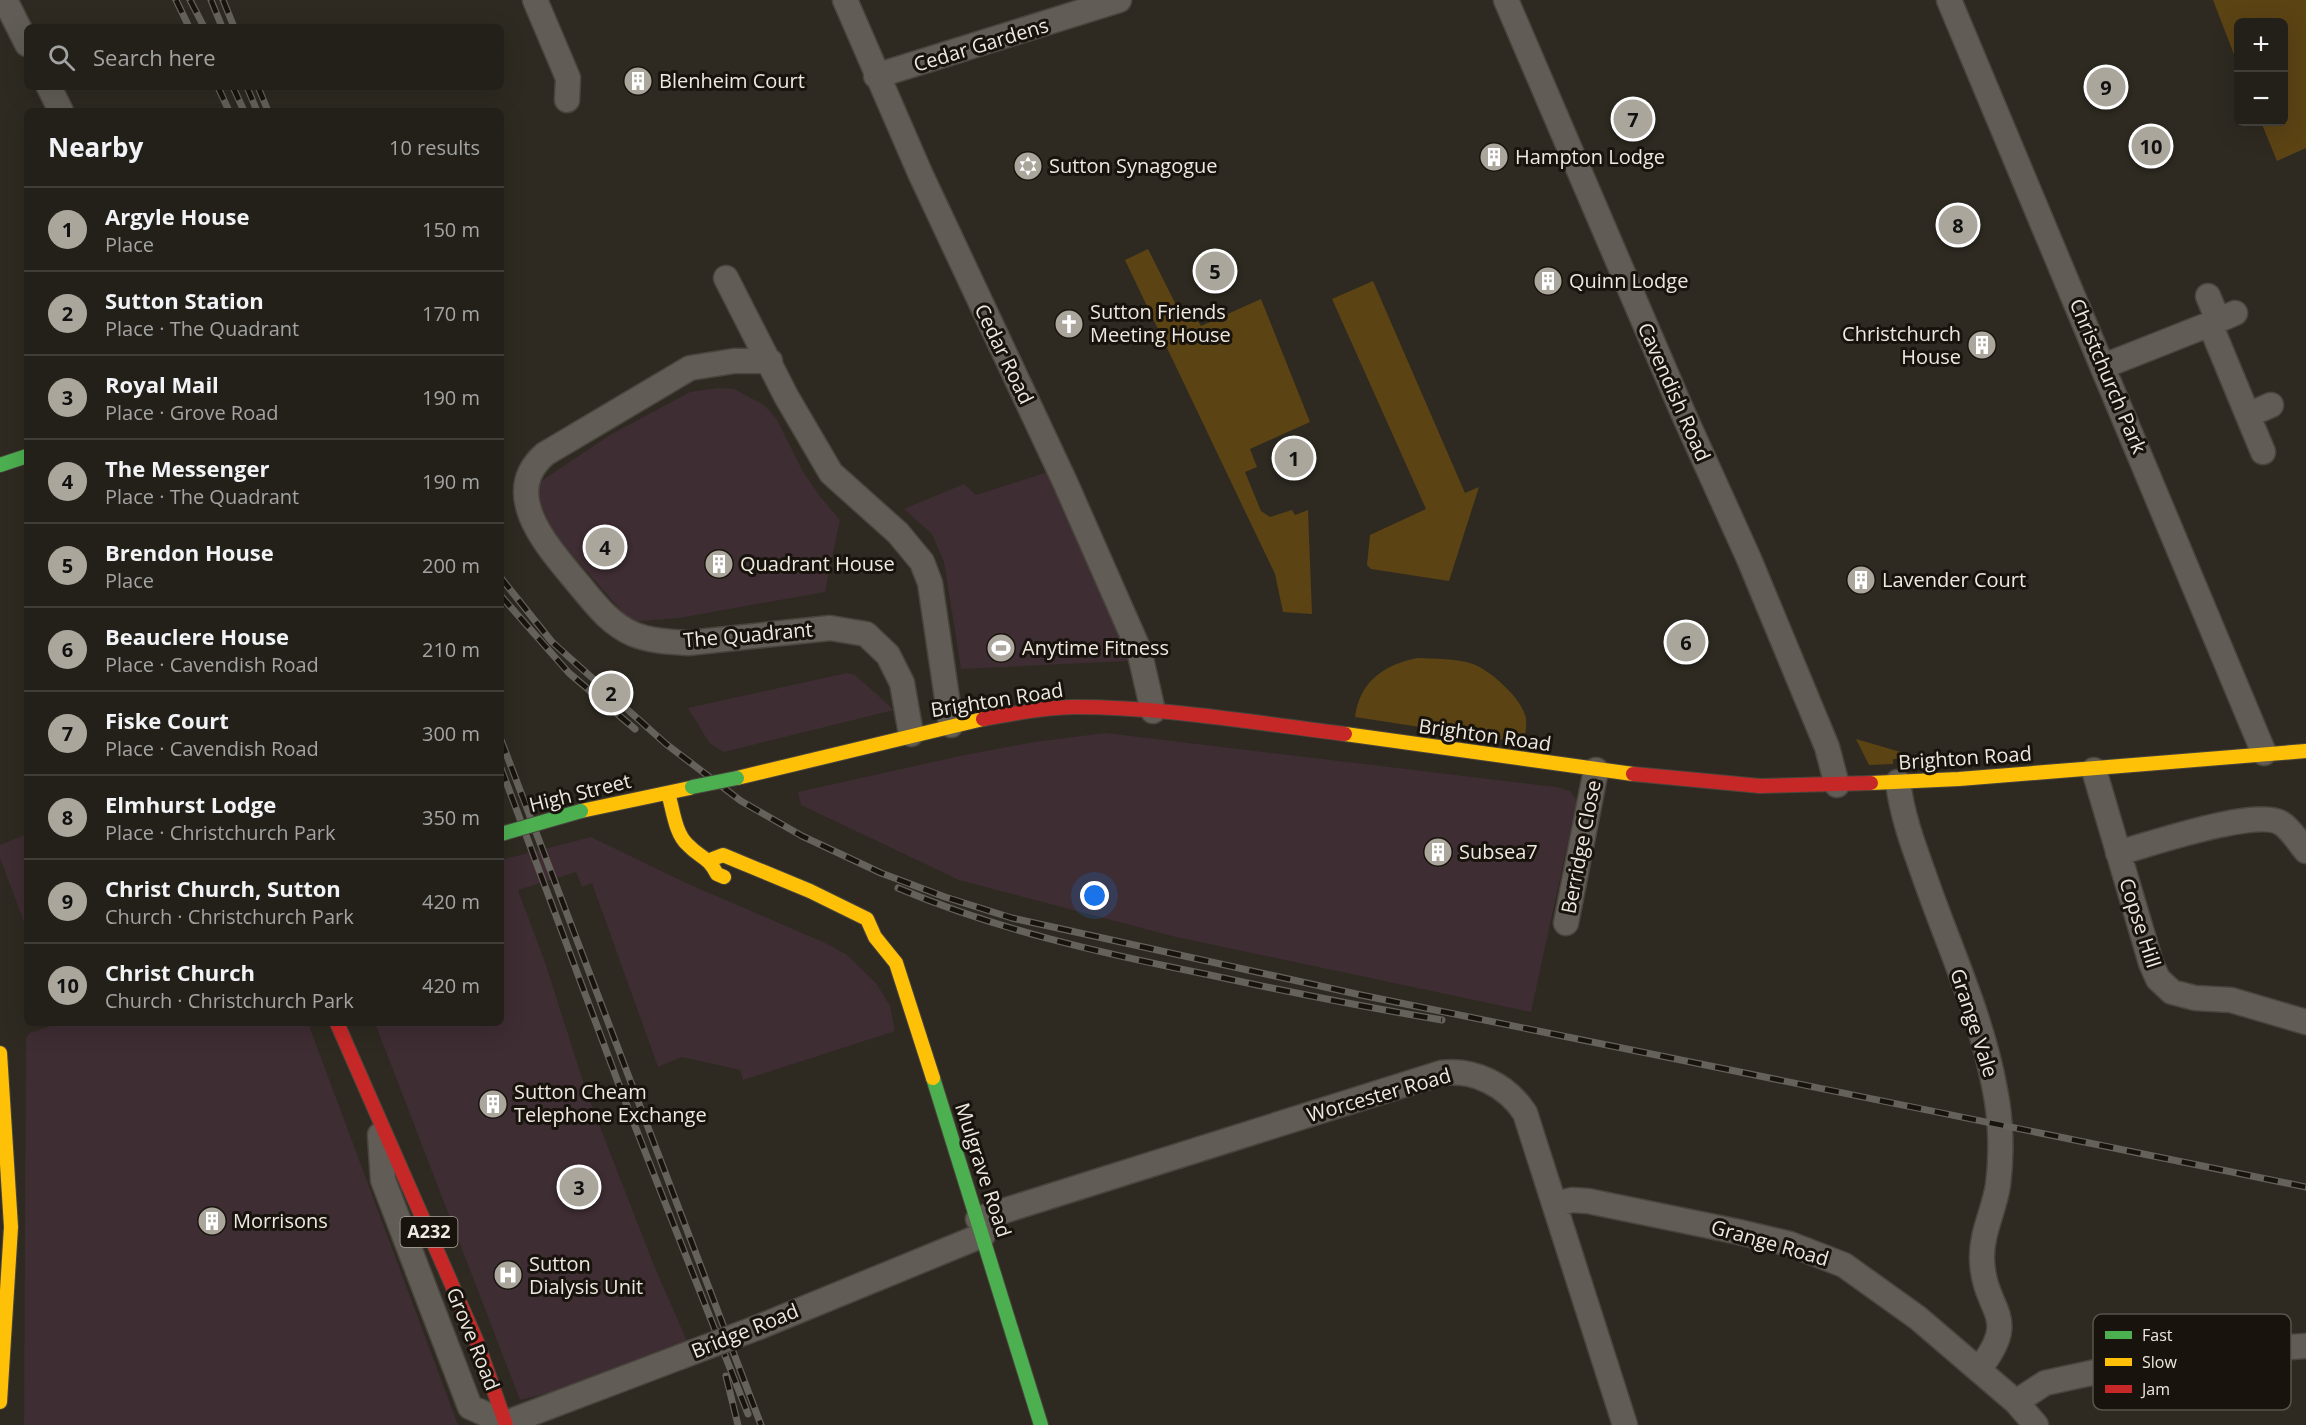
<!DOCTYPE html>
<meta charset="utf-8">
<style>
:root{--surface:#222019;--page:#2a2822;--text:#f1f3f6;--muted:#a2a3a2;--line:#3f3e38;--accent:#aba69c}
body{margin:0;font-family:"Open Sans",sans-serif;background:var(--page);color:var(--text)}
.controls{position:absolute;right:18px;top:18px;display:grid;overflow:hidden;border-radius:9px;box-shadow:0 6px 24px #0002}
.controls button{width:54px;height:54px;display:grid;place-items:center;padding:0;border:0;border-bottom:2px solid var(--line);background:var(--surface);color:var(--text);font:30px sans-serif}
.you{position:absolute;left:1095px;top:896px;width:21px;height:21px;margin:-15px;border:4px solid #fff;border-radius:50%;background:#1a73e8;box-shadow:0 0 0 9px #1a73e833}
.badge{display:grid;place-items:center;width:39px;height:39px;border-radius:50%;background:var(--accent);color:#111;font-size:20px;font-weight:700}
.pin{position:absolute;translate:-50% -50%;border:3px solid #fff;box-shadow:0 2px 6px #0006}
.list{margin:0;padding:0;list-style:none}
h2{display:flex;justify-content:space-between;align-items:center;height:78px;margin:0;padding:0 24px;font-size:26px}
h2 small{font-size:20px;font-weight:400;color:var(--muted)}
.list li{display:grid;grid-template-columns:39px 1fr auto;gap:18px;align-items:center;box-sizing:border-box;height:84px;padding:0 24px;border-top:2px solid var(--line)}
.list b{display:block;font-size:22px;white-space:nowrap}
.list p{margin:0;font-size:20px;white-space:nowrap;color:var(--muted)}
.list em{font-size:20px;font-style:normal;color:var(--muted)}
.icon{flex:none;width:33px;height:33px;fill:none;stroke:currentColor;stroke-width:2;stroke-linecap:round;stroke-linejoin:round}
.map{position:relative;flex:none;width:2306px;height:1425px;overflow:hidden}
.search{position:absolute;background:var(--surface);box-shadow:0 6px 24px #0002;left:24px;top:24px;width:480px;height:66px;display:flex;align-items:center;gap:15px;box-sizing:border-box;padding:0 21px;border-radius:9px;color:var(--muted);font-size:22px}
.panel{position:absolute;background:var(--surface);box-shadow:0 6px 24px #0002;left:24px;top:108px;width:480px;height:918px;border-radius:9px}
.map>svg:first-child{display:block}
.commercial{fill:#3e2d33}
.green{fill:#5b4314}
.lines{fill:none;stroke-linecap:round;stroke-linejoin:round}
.street-casing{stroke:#49453d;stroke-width:27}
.fast-casing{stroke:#49453d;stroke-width:16}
.slow-casing{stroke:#49453d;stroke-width:16}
.jam-casing{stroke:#49453d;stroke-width:16}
.street{stroke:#615d56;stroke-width:24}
.fast{stroke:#4caf50;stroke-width:14}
.slow{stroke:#ffc107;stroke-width:14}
.jam{stroke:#c62828;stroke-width:14}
.rail-casing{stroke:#65615b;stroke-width:7}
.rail{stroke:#18140d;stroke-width:4.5;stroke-dasharray:14;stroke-linecap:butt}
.street-bridge-casing{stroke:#49453d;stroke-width:27;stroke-linecap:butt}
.fast-bridge-casing{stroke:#49453d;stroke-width:16;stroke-linecap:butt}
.street-bridge{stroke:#615d56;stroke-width:24}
.fast-bridge{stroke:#4caf50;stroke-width:14}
.labels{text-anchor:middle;stroke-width:6;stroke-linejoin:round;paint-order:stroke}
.shield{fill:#18140d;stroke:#aea89f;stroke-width:1.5}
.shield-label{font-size:18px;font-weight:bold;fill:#eee8de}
.street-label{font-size:20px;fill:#eee8de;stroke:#18140d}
.poi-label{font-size:20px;fill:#eee8de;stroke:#18140d;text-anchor:start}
.key{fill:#18140d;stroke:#58544c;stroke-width:1.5}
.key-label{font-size:16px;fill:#eee8de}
</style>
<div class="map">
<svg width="2306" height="1425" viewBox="0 0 2306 1425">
<rect width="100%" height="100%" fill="#2e2a21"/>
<!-- commercial -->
<path class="commercial" d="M718,388L734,389L764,405L776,418L802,470L819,495L840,520L825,592L679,618L631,622L541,519L538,483L610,435L690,392Z
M1054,470L1131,651L1127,661L961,669L944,562L932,534L904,509L964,484L976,495Z
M847,673L855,675L894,710L724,752L710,744L688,708Z
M1106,733L1556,787L1570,791L1577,800L1531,1012L1176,937L959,880L801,805L798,792L965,755L1034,742Z
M27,834V930L0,858V845Z
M591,837L686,883L823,942L846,954L876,983L890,1006L895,1031L743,1080L740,1070L682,1057L658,1067L592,883L582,887L576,872L518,890L546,965L586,1091L655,1268L687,1341L564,1389L520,1400L375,1023H501V860Z
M60,1023H308L458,1425H24L26,1039L29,1033Z"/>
<!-- green -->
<path class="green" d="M2213,0H2306V148L2277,161L2261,122H2284V22H2238V65Z
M1148,249L1184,321L1195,316L1201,326L1261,299L1310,422L1250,449L1257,467L1245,472L1261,511L1270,517L1292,510L1295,515L1308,510L1312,614L1283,612L1275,574L1125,260Z
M1373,281L1465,493L1479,487L1449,581L1371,569L1367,565L1370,535L1426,509L1332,299Z
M1417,658C1435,659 1455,658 1473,664C1490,670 1524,700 1526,719C1527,727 1525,735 1524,743L1355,717C1360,681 1384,665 1417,658Z
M1856,739L1935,762L1909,763V759H1893V764L1869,765Z"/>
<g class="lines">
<!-- street casing -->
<g class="street-casing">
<path id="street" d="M5,0L27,44
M535,0L568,78L567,100
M845,0L920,173L1065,482L1139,650L1153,711
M1506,0L1683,413L1749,559L1827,747L1837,785
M1949,0L2264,753
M876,76L1119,0
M49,87L61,111
M726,278L786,396L831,473L898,533L922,562L930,583L951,725
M2208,296L2218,320
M2210,324L2235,313
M770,361H734L690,368L545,454C499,494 548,547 576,581C593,601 608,623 633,634C650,641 670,642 688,643L830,628L866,634L888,655L902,683L911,734
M2104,366L2210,324L2263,452
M2248,415L2271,405
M2094,770L2151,963L2158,979L2172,992L2195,998L2231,1000L2306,1022
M1898,782C1902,816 1914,847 1925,878C1949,947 1982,1017 1995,1090C2001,1119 2002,1155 1998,1185C1994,1211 1981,1233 1982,1260C1984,1313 2022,1315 1979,1369
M2118,853C2151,844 2255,808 2281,823C2292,830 2298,842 2306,851
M1566,923L1596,770
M380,1135L383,1180L470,1407L506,1423L680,1357
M1556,1204L1572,1200L1588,1201L1739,1232L1790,1244L1844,1265L1918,1318L2016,1402L2036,1425
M978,1219L1441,1073C1474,1069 1507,1085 1525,1113L1625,1425
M759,1327L983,1235
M2016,1402L2045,1383L2128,1365L2205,1353L2306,1346"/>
</g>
<!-- fast casing -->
<g class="fast-casing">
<path id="fast" d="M0,465L27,456
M933,1078L1041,1425"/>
</g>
<!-- slow casing -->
<g class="slow-casing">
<path id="slow" d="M1345,734L1633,774
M737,778L983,719
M1871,783L1959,779L2306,751
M668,793C673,809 675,834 688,845C700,858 708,856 717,874L724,877
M581,811L690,788
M710,860L723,855L810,891L867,919L875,937L896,963L933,1078
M0,1053L11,1227L0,1402"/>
</g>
<!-- jam casing -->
<g class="jam-casing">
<path id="jam" d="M983,719C1013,714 1044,707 1074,707C1165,707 1256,723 1345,734
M1633,774L1760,786L1871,783
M337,1023L477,1342L506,1425"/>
</g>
<!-- street -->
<use href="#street" class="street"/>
<!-- fast -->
<use href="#fast" class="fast"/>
<!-- slow -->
<use href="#slow" class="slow"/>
<!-- jam -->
<use href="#jam" class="jam"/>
<!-- rail casing -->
<g class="rail-casing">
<path id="rail" d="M176,0L189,27
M190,0L204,27
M211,0L222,27
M223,0L234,27
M218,87L229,111
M233,87L244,111
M247,87L257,111
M258,87L268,111
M501,578L552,642L666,744L741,801L802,836L881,873L945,897L1012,918L1361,995L2306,1187
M501,596L569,673L635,729
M501,740L761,1425
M501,768L622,1093L748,1414
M898,888C997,930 1101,953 1205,974C1284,991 1363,1007 1442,1020
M726,1376L738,1425"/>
</g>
<!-- rail -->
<use href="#rail" class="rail"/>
<!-- street-bridge casing -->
<g class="street-bridge-casing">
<path id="street-bridge" d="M680,1357L759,1327"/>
</g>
<!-- fast-bridge casing -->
<g class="fast-bridge-casing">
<path id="fast-bridge" d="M692,787L737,778
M501,834L581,811"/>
</g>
<!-- street-bridge -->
<use href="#street-bridge" class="street-bridge"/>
<!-- fast-bridge -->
<use href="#fast-bridge" class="fast-bridge"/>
</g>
<!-- icons -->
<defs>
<g id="building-disc" transform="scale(1.5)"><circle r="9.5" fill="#aba69c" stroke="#18140d"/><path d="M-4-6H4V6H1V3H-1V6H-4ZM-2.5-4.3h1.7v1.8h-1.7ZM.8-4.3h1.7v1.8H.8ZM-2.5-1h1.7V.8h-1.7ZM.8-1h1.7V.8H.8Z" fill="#fff"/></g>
<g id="synagogue-disc" transform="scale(1.5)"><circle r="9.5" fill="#aba69c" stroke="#18140d"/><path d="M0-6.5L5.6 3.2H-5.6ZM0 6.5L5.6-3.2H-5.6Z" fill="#fff"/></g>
<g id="church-disc" transform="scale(1.5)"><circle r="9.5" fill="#aba69c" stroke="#18140d"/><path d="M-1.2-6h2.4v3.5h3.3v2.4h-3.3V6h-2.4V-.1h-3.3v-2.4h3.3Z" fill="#fff"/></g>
<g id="stadium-disc" transform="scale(1.5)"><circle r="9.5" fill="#aba69c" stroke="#18140d"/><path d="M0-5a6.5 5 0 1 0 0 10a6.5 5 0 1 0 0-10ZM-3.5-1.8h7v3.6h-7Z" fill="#fff"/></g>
<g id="hospital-disc" transform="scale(1.5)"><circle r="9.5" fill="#aba69c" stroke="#18140d"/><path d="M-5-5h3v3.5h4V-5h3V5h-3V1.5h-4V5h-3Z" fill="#fff"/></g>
</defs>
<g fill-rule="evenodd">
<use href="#building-disc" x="638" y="81"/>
<use href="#building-disc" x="1494" y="157"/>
<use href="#synagogue-disc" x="1028" y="166"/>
<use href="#building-disc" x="1548" y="281"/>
<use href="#church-disc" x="1069" y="324"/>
<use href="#building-disc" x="1982" y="345"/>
<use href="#building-disc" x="719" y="564"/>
<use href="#building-disc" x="1861" y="580"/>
<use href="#stadium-disc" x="1001" y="648"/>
<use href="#building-disc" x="1438" y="852"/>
<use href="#building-disc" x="493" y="1104"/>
<use href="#building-disc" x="212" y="1221"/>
<use href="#hospital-disc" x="508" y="1275"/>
</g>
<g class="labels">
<!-- shield labels -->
<rect class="shield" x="400.5" y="1217" width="57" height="30" rx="4.5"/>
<g class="shield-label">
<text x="429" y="1238">A232</text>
</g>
<!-- street labels -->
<g class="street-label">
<text transform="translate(981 45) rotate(-17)" y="7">Cedar Gardens</text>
<text transform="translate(1004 354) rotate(64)" y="7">Cedar Road</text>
<text transform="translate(2108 376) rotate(67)" y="7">Christchurch Park</text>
<text transform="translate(1674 392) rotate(66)" y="7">Cavendish Road</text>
<text transform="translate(748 635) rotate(-5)" y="7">The Quadrant</text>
<text transform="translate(997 700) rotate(-9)" y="7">Brighton Road</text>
<text transform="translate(1485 735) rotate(8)" y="7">Brighton Road</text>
<text transform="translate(1965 758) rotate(-4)" y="7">Brighton Road</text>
<text transform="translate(580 793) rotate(-14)" y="7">High Street</text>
<text transform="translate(1581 847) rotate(-79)" y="7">Berridge Close</text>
<text transform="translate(2140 923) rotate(72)" y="7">Copse Hill</text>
<text transform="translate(1974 1023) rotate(72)" y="7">Grange Vale</text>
<text transform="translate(1379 1095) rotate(-16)" y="7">Worcester Road</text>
<text transform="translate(983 1170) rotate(72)" y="7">Mulgrave Road</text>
<text transform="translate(1770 1243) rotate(16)" y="7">Grange Road</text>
<text transform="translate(745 1331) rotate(-22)" y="7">Bridge Road</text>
<text transform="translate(473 1339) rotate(68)" y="7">Grove Road</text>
</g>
<!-- poi labels -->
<g class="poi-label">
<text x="659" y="88">Blenheim Court</text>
<text x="1515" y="164">Hampton Lodge</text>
<text x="1049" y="173">Sutton Synagogue</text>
<text x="1569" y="288">Quinn Lodge</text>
<text x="1090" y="319">Sutton Friends<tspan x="1090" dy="23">Meeting House</tspan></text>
<text x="1961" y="341" text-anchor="end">Christchurch<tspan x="1961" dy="23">House</tspan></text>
<text x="740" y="571">Quadrant House</text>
<text x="1882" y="587">Lavender Court</text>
<text x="1022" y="655">Anytime Fitness</text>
<text x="1459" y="859">Subsea7</text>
<text x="514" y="1099">Sutton Cheam<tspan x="514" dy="23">Telephone Exchange</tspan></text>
<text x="233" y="1228">Morrisons</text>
<text x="529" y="1271">Sutton<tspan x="529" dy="23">Dialysis Unit</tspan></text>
</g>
</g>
<!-- legend -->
<rect x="2093" y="1314" width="198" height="96" rx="9" class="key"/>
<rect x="2105" y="1331" width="27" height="8" fill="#4caf50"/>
<rect x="2105" y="1358" width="27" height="8" fill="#ffc107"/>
<rect x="2105" y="1385" width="27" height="8" fill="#c62828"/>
<g class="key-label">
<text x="2142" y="1341">Fast</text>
<text x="2142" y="1368">Slow</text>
<text x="2142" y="1395">Jam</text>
</g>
</svg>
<div class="controls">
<button>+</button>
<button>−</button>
</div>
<div class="you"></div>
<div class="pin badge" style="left:1294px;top:458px">1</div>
<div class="pin badge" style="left:611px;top:693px">2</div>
<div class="pin badge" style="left:579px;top:1187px">3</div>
<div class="pin badge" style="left:605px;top:547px">4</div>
<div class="pin badge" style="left:1215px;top:271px">5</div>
<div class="pin badge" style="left:1686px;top:642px">6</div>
<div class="pin badge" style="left:1633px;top:119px">7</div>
<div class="pin badge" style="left:1958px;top:225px">8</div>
<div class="pin badge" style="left:2106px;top:87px">9</div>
<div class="pin badge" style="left:2151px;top:146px">10</div>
<div class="search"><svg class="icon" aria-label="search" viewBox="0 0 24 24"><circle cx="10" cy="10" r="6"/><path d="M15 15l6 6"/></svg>Search here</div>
<section class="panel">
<h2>Nearby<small>10 results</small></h2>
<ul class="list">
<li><span class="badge">1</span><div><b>Argyle House</b><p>Place</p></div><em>150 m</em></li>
<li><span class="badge">2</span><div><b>Sutton Station</b><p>Place · The Quadrant</p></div><em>170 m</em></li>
<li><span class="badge">3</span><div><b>Royal Mail</b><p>Place · Grove Road</p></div><em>190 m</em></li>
<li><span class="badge">4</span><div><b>The Messenger</b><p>Place · The Quadrant</p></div><em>190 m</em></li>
<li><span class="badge">5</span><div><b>Brendon House</b><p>Place</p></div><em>200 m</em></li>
<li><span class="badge">6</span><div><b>Beauclere House</b><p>Place · Cavendish Road</p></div><em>210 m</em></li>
<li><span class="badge">7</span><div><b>Fiske Court</b><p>Place · Cavendish Road</p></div><em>300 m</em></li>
<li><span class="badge">8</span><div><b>Elmhurst Lodge</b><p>Place · Christchurch Park</p></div><em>350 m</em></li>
<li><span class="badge">9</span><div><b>Christ Church, Sutton</b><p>Church · Christchurch Park</p></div><em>420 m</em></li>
<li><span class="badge">10</span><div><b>Christ Church</b><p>Church · Christchurch Park</p></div><em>420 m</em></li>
</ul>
</section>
</div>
